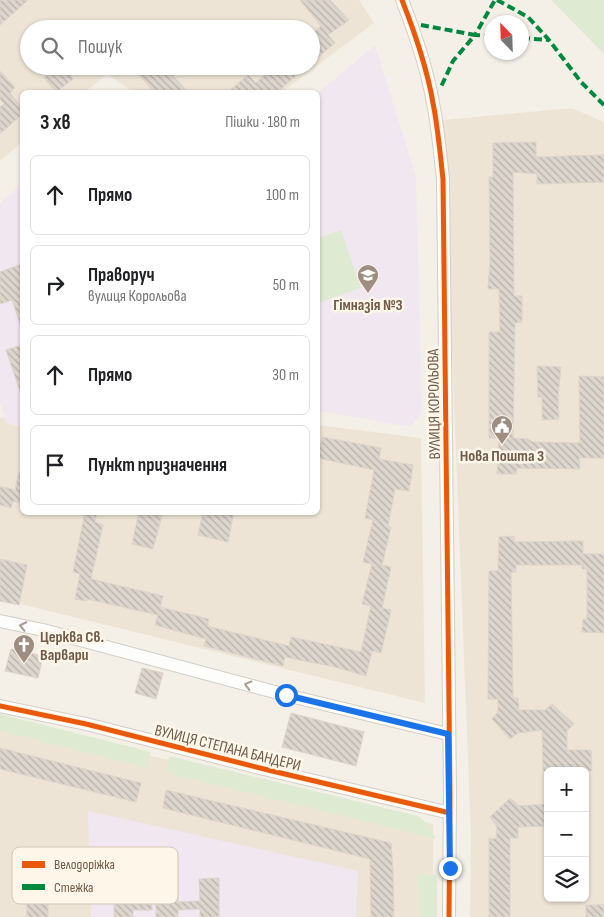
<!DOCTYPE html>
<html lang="uk">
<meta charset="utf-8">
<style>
:root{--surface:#fff;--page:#f6f6f6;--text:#202124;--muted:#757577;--line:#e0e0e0}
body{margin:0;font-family:"Sofia Sans Condensed",sans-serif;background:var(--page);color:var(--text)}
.controls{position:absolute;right:15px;bottom:15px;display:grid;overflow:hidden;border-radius:8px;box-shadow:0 1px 4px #0004}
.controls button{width:45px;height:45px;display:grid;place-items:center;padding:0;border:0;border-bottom:1px solid var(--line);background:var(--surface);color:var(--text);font:25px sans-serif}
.compass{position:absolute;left:484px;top:15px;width:45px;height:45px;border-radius:50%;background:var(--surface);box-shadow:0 1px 4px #0004;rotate:337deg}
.stop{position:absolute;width:15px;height:15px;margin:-11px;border:4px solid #1a73e8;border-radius:50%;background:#fff}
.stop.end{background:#1a73e8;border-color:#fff;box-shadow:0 1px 5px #0008}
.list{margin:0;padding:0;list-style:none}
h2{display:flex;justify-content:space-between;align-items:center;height:65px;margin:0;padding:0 20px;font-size:21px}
h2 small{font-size:16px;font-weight:400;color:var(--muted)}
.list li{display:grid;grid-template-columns:32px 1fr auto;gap:15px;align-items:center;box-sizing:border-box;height:80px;margin:0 10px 10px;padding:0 10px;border:1px solid var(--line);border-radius:8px}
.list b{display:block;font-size:19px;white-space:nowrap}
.list p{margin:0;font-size:16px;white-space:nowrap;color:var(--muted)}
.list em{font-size:16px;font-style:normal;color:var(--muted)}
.icon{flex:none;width:28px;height:28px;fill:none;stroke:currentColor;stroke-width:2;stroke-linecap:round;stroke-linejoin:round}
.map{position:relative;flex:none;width:604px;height:917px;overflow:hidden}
.search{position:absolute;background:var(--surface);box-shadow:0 1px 4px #0004;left:20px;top:20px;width:300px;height:55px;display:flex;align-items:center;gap:12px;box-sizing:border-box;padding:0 18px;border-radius:28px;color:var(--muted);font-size:19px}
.panel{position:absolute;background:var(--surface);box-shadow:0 1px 4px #0004;left:20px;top:90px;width:300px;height:425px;border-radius:8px}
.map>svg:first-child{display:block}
.residential{fill:#ede4d5;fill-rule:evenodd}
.education{fill:#f1e7f0}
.grass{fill:#dfead3}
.building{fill:url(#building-back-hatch);stroke:#ddd4ca}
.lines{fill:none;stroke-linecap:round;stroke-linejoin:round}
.minor-casing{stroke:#d2cdc5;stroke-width:14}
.minor{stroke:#fdfdfc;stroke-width:12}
.quiet{stroke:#00873e;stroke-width:4;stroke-dasharray:8 4;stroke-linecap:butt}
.cycleway-casing{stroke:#fef6e8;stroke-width:8}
.cycleway{stroke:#e8590c;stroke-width:5}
.oneway{stroke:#a89b91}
.route{stroke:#1a73e8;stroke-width:6}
.labels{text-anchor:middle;stroke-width:5;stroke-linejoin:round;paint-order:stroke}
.poi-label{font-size:16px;font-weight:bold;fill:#705a4a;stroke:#fef6e8}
.street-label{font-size:16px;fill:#705a4a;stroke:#fef6e8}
.key{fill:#fef6e8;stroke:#d3c7b9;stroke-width:1}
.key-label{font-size:14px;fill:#705a4a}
</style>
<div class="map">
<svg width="604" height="917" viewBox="0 0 604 917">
<defs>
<pattern id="building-back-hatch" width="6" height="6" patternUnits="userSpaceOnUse" patternTransform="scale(1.25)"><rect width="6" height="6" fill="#ddd6ce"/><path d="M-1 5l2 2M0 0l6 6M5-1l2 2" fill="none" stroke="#b8b1a9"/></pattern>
</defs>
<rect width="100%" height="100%" fill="#f4f0e8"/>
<!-- residential -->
<path class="residential" d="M0,0H359L374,23L282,92H133L107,74L85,92H22V142L0,161ZM29,29H311V66H29Z
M572,108L604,122V917H470L471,836L443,120ZM548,771H585V898H548Z
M22,417V512H318V425L421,438L425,703L0,599V418Z
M0,719L433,824V917H0Z"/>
<!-- education -->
<path class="education" d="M375,45L416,177L422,413L410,427L318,411V93Z
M22,184V427L6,423L0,402V203Z
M88,811L358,871L356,917H91Z"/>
<!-- grass -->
<path class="grass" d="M551,0H604V54Z
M341,230L361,288L318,303V238Z
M0,714L151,752L147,768L0,731Z
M169,756L418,816L427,823L436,839L166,773Z
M418,874L437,875V917H419Z"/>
<!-- building -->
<path class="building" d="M0,0H28L0,25Z
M300,0H330L349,20L328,35L335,43L311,63V35L321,26Z
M59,66H63L73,79L56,92L44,78Z
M131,66H164L188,92H154Z
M275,66H308L277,92H228L248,75L256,83Z
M0,71L15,87L10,93L22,108V114L0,134V107L4,104L0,99Z
M536,142V157L604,155V182L537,184V174L513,172L514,296H522V322L515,323L513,438L528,439L533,442L580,443L579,376L604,377V458H579L580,469L517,468L516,474H497L499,438H489V332H500L499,289H488L490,260L489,177H493V143Z
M22,264V327H21L12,300L0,304V272Z
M22,345V394H21L6,350Z
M537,366L561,367L558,397L559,419L542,420V397H538Z
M322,437L381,448L379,459L413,465L409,491L395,489L388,526L391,527L382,565L391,567L382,608L391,610L381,653L372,651L366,676L335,667L285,657L283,666L204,646L206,639L155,625L158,615L87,599L86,601L75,599L80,574L73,572L85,512H97L95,522L103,525L91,579L163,596L160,607L209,619L207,626L289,646L291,637L361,652L371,606L362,604L372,564L363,562L373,520L365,518L374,470L318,458V443L321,444Z
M19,472H22V504L13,501L11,508L0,505V486L15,490Z
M139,512H163L153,549L132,544Z
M203,512H234L228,542L198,535Z
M514,536V542L583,541V554H604V633L582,632L583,619H587V569H582V565H516V572H511L513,698H518L519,710H545L552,704L574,724L567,731V750H591L592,771H543L542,730L518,733L510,739L492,719L498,712V699H488L489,571H498L499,537Z
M0,559L27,565L19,605L0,601Z
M11,649L43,656L38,678L5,671Z
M142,668L163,673L156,699L135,693Z
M291,713L364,732L356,766L282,747Z
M0,748L141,783L136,802L0,769Z
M166,790L391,843L393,871L394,917H371L370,859L163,808Z
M510,798L519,806L548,804V826L518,827V838H510V917H489V838L496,839L497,827L490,817Z
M156,857H178V902L200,901L199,879L219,878V917H200V909L178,910V917H156Z
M48,862V917H27L26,863Z
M132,878L133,902H152V910H133V917H114V879Z
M586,905H604V917H586Z"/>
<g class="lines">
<!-- minor casing -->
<g class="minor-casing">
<path id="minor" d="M402,0C415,33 427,68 433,103C438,128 440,153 443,179L450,794L449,917
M0,621L43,630L286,695L448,734
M0,706L86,724L268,770L450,813"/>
</g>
<!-- minor -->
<use href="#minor" class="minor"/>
<!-- quiet -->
<path class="quiet" d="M497,0L528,17L549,40L581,82L604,105
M421,25L475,35L453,61L440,89
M492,36L475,35L495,0
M522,38L549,40"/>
<!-- cycleway casing -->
<g class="cycleway-casing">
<path id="cycleway" d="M402,0C415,33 427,68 433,103C438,128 440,153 443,179L450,794L449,917
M0,706L86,724L268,770L450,813"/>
</g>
<!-- cycleway -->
<use href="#cycleway" class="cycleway"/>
</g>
<!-- one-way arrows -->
<defs><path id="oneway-chevron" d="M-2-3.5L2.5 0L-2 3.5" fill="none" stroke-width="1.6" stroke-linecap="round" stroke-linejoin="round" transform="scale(1.25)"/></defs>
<g class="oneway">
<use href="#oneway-chevron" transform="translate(23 626) rotate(-168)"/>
<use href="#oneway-chevron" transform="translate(248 685) rotate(-165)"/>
</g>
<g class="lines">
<!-- route -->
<path class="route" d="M286,695L448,734L450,868"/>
</g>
<!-- icons -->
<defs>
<g id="school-pin" transform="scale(1.125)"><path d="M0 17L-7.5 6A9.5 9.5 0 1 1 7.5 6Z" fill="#9e8e81" stroke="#fef6e8"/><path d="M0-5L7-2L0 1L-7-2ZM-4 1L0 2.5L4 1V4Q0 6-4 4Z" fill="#fff"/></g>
<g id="civic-pin" transform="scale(1.125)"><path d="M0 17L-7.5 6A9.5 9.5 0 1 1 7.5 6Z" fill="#9e8e81" stroke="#fef6e8"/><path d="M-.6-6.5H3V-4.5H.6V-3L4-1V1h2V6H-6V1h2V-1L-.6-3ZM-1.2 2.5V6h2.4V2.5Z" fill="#fff"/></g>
<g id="church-pin" transform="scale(1.125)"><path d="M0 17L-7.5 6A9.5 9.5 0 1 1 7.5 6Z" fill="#9e8e81" stroke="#fef6e8"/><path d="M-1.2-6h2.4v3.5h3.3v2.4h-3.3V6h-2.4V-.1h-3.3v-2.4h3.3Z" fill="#fff"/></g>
</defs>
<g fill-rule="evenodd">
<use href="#school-pin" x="368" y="275"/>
<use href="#civic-pin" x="502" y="426"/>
<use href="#church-pin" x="24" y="645"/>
</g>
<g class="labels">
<!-- poi labels -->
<g class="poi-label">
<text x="368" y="310">Гімназія №3</text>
<text x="502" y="461">Нова Пошта 3</text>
<text x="40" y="642" text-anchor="start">Церква Св.<tspan x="40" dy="18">Варвари</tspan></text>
</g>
<!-- street labels -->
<g class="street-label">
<text transform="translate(433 404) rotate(-91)" y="6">ВУЛИЦЯ КОРОЛЬОВА</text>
<text transform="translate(228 747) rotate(14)" y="6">ВУЛИЦЯ СТЕПАНА БАНДЕРИ</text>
</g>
</g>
<!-- legend -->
<rect x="12" y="847" width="166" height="57" rx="8" class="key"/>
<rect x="22" y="861" width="23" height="7" fill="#e8590c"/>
<rect x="22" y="884" width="23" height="6" fill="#00873e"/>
<g class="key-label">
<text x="54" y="869">Велодоріжка</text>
<text x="54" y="892">Стежка</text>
</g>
</svg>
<div class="controls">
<button>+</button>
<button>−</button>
<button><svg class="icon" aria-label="layers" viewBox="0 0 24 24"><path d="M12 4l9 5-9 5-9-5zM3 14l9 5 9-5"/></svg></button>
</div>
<svg class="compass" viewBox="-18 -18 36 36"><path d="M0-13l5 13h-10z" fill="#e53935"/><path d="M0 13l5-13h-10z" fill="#757577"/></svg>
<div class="stop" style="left:286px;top:695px"></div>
<div class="stop end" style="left:450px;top:868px"></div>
<div class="search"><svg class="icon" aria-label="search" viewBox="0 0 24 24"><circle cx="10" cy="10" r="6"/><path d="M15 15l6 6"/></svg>Пошук</div>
<section class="panel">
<h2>3 хв<small>Пішки · 180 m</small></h2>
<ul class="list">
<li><svg class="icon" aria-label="ahead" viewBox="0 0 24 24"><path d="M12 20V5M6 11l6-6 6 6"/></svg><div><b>Прямо</b></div><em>100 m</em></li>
<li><svg class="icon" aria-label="right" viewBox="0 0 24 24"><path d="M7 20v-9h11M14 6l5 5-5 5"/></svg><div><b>Праворуч</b><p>вулиця Корольова</p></div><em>50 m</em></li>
<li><svg class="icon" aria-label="ahead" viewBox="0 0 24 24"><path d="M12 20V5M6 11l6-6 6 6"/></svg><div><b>Прямо</b></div><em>30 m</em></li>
<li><svg class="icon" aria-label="arrive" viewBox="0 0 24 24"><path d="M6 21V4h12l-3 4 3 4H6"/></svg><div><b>Пункт призначення</b></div></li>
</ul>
</section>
</div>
